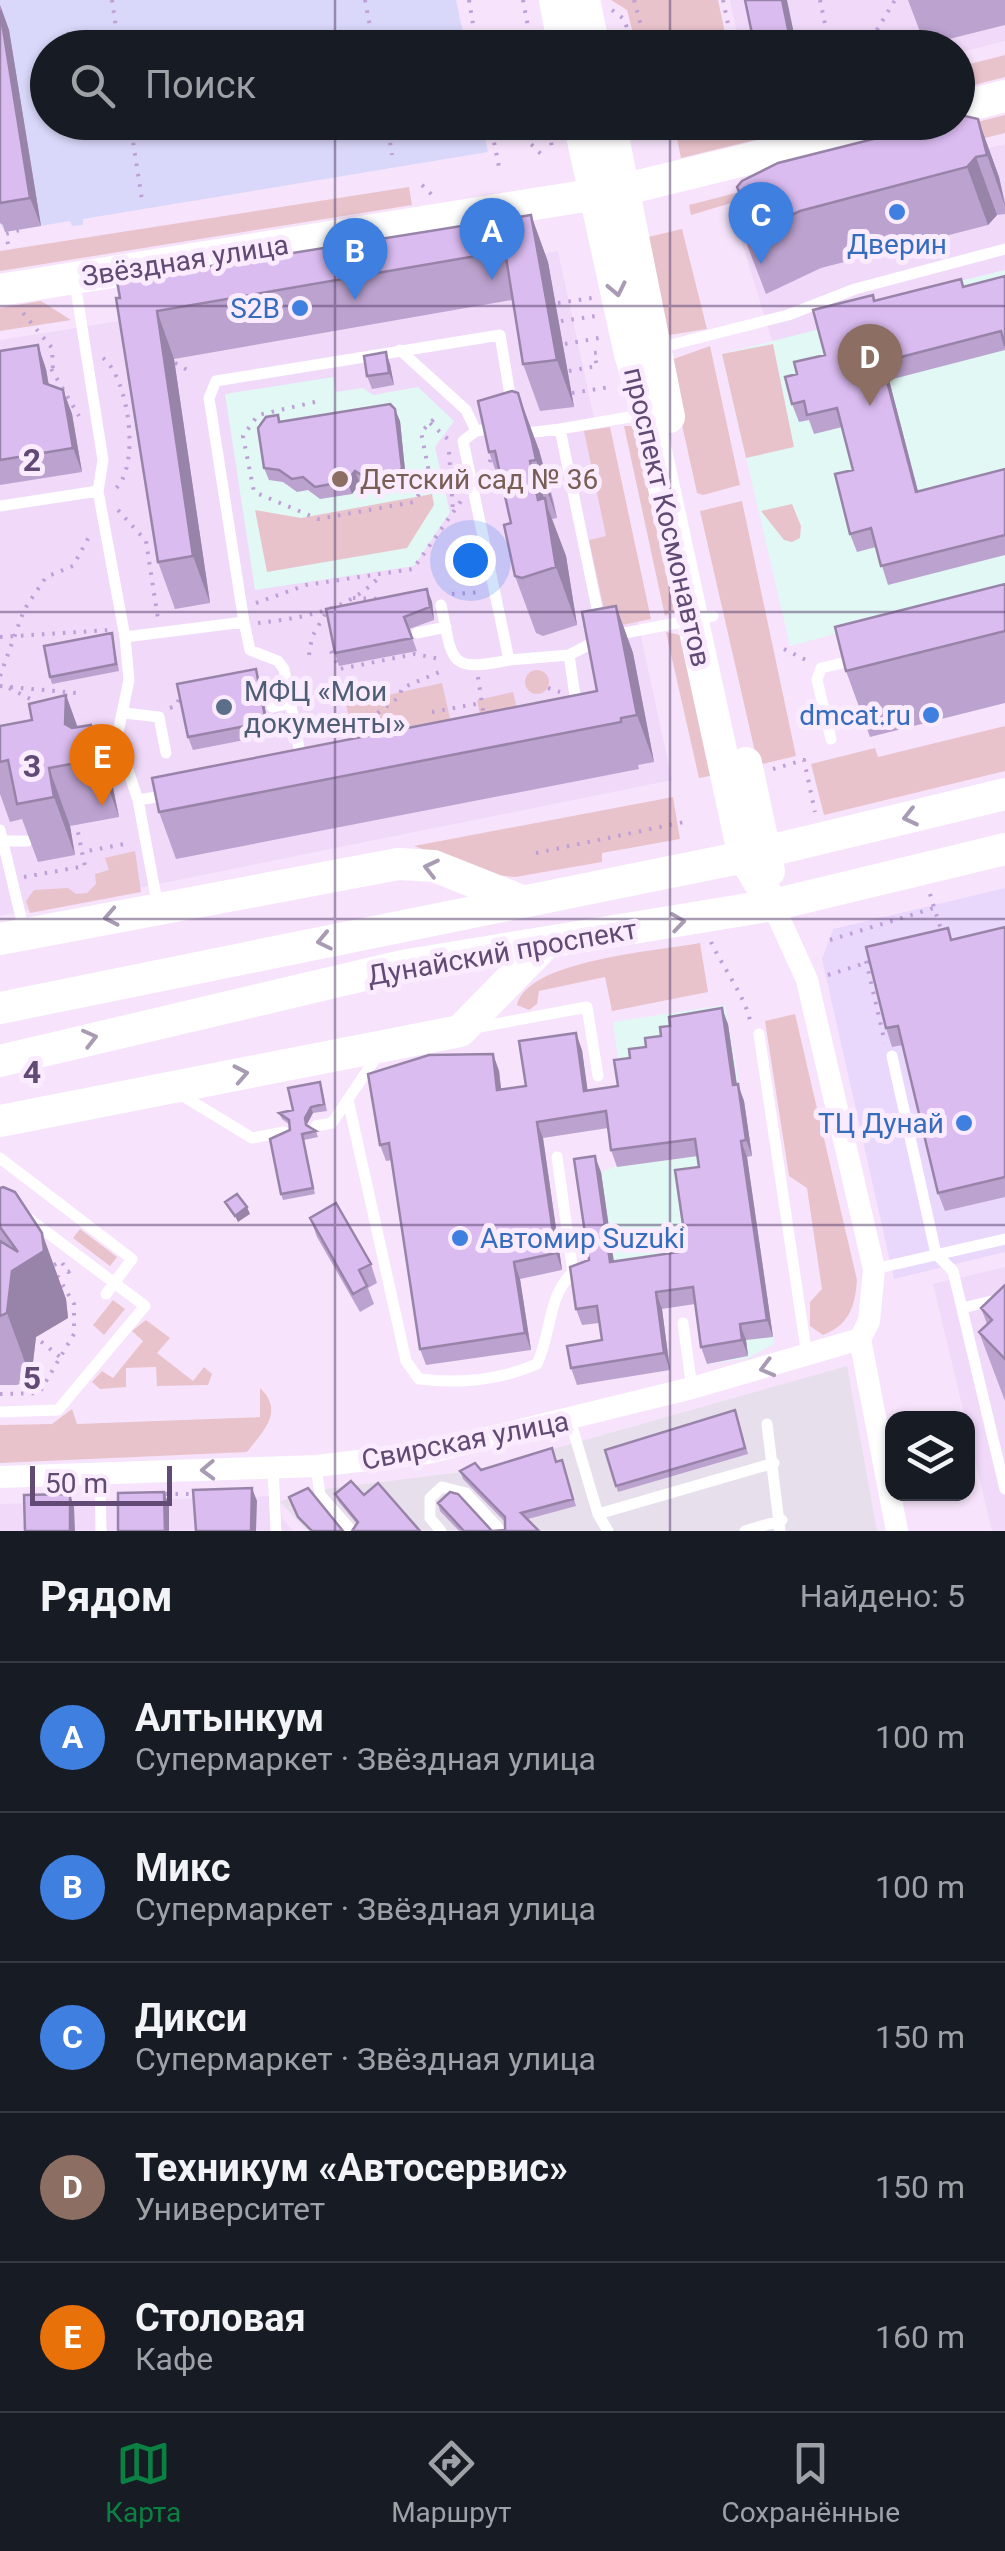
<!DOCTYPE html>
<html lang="ru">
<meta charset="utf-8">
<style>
:root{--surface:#171b24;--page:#242831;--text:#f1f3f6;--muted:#9ea1a6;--line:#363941;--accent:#0b8043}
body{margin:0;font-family:Roboto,sans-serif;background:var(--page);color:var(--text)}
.controls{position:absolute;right:30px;bottom:30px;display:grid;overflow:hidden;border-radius:20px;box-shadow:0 2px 8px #0004}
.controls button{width:90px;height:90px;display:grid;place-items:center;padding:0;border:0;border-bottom:2px solid var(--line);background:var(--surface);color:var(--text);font:50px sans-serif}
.scale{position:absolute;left:30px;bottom:25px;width:142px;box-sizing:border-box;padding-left:10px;border:5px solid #614a74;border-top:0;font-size:28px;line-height:35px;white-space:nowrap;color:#614a74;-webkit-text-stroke:8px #faebff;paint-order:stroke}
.you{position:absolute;left:470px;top:560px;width:35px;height:35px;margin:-25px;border:8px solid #fff;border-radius:50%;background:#1a73e8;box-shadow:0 0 0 15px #1a73e833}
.badge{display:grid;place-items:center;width:65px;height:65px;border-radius:50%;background:var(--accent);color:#fff;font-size:32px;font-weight:700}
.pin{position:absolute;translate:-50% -82px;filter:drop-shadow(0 2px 5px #0008)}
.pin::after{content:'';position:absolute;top:52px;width:35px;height:30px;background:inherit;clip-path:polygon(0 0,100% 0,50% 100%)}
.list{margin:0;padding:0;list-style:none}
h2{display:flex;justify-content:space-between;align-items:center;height:130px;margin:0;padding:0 40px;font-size:42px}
h2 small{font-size:32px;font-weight:400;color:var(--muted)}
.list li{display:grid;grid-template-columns:65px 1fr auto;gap:30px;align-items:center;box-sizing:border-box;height:150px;padding:0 40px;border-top:2px solid var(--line)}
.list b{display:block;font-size:38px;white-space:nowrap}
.list p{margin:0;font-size:32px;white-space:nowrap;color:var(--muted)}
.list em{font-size:32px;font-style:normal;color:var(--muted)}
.icon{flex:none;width:55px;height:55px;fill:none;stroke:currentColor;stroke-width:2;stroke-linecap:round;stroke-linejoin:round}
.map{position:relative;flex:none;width:1005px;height:1531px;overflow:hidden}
.search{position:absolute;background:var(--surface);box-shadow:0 2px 8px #0004;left:30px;right:30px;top:30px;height:110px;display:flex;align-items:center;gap:25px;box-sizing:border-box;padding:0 35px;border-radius:55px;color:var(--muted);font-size:38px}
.sheet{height:880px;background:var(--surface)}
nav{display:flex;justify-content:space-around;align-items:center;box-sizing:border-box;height:140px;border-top:2px solid var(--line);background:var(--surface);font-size:28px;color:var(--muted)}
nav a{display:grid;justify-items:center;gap:5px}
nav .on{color:var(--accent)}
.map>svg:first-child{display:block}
.residential{fill:#f0d9f9}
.commercial{fill:#e9d8fc}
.industrial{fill:#e7dfec}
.education{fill:#e1f8f4}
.medical{fill:#dad8fa}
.green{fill:#e9c3cc}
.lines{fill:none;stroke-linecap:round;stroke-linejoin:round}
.path{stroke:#be9fd6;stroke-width:4;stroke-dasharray:2.5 8;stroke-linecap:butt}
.lane{stroke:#fff;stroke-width:11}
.street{stroke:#fff;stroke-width:22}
.secondary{stroke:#fff;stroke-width:32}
.wall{fill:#bca2cf}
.shaded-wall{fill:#9984a9}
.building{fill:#dbbcf1;stroke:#9984a9;stroke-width:2.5}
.oneway{stroke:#a89bb3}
.grid{fill:none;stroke:#614a74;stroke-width:2.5;stroke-opacity:0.55}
.shop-dot{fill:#3f7fe0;stroke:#faebff;stroke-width:4}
.education-dot{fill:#8d6e63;stroke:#faebff;stroke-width:4}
.service-dot{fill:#5c6f8a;stroke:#faebff;stroke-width:4}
.labels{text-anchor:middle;stroke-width:10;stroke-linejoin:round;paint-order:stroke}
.shop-label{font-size:28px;fill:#366cbe;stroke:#faebff;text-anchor:end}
.street-label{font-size:28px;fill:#614a74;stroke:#faebff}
.education-label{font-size:28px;fill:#785e54;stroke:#faebff;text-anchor:start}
.service-label{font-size:28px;fill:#4e5e75;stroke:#faebff;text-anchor:start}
.grid-label{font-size:32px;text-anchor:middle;font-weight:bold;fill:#614a74;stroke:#faebff;stroke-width:10;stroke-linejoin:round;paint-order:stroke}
</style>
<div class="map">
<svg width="1005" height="1531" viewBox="0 0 1005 1531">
<rect width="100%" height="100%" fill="#f7e4fc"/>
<!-- residential -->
<path class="residential" d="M730,0H1005V41L958,53V48L740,47Z
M1005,144V270L818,316L820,329L773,344L732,211Z
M558,251L672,780L0,916V340Z
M1005,1267V1531H992L933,1284Z
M280,1496L282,1518L293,1531H0V1504Z"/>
<!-- commercial -->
<path class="commercial" d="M1005,888V1252L894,1279L822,959L833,929Z"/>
<!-- industrial -->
<path class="industrial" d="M847,1366L877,1531H307L280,1502L300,1492L479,1470Z"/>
<!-- education -->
<path class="education" d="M1005,270V588L790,646L722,354L820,329L817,316Z
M333,377L336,392L363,388L373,395L418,387L454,421L435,447L450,512L414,566L255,590L225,394Z
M725,1005L752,1156L747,1158L774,1344L748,1358L707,1364L697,1292L616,1278L601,1172L617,1166L624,1102L613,1022Z"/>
<!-- medical -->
<path class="medical" d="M0,0H456L466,47L48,48V122L482,123L488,152L83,219V225L72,226L70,221L5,232L0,223Z"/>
<!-- green -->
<path class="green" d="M611,0H718L728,47H643L635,41L627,10Z
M1005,55V77L958,89V67Z
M1005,115V133L973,141L969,124Z
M741,123V122L825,123L681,158L677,139Z
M798,177L799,183L691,215L689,205Z
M409,187L412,205L0,271V251Z
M682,229L707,329L663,336L644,238Z
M41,301L71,320L0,331V308Z
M773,344L794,447L746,458L722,354Z
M710,346L740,485L703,495L697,493L668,361Z
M624,426H641L679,608L665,616Z
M610,427L651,619L608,628L589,540L606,536L584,431Z
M432,494L434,505L407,548L267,572L255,510L301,518Z
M742,501L796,756L758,765L700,511Z
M792,504L801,526L800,538L792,542L784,540L761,511Z
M666,632L685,636L715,775L699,778Z
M525 682a12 12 0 1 1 24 0a12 12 0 1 1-24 0Z
M442,683L452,727L355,747L346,704Z
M513,692L518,713L481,720L477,700Z
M1005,726V771L824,815L811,764L875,748L878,757Z
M673,797L680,839L602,853V862L515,877L497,875L414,846Z
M135,851L141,892L30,913L26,901L34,890L68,888L76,894L87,893L96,884L95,874L109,870L105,858Z
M700,943L708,992L612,1011L605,977L539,991L537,1004L529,1010L517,1005C527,960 658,951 700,943Z
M795,1014L857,1280C855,1307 849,1325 823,1335L810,1326V1302L822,1289L807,1188L789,1176L765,1021Z
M80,1229L117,1257L110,1266L73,1238Z
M113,1300L125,1309L104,1335L93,1325Z
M146,1320L170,1338L157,1353L193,1381L204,1367L212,1374L208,1385L157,1386L156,1367L126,1368V1387L100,1389L92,1382L102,1371L113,1378L143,1341L132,1331Z
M260,1388C285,1412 263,1431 247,1452L0,1463V1425L52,1424L72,1409L77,1424L260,1417Z"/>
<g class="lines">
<!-- path -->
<path class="path" d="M112,0L119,48
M365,0L374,48
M469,0L477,48
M523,0L532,48
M634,0L647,48
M723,0L733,48
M820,0L830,48
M612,10L624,19L634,48
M811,48L829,43
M866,48L895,0
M130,122L142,200
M387,122L392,155
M490,122L500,172
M509,122L546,159
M547,122L553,152
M667,122L670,134
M422,185L433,196
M8,244L6,234L23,229
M558,303L592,298
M23,313L52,348L53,372
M561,321L596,316
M565,344L599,338
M103,358C129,378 142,470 113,491
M175,363L191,372
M42,366L50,367L79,416
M569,371L597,366L594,353L603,352
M572,393L610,387
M315,402L258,415L243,436L254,492L318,519L414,502L430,477L421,432L437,416
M430,423L449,440
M449,452L453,511
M486,472L493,453
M118,510L146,541L158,619
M452,594L482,592
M353,598L383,599
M256,603L306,585L413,569L461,501
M258,623C302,618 349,611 380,576
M0,637L110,630
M784,649L808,661
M331,651L340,669L415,654L440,659
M309,655L312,637L328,609
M0,676L24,610L46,577L73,566L90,535
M478,677L484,717
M0,686L76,693
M9,688L40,704
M548,688L560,692
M170,708L176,706L181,695
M432,712L481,703
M351,743L354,731L399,697L402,688L444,670
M773,769L804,760L815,812
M76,822L82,852
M536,853L684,822
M24,877L85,866L82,852L130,843
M930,894L942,933
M830,940L934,908
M711,942C721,964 747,1000 750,1021
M866,961L885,1043
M828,975L875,960
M54,1265L61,1261L68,1272L72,1270
M33,1335L60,1357
M0,1394L39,1393L74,1334V1304L48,1260
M165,1494H195"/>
<!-- lane -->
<path class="lane" d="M659,348L788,315L855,289L1005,249
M400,350L466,410L476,431
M496,428L476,431L463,441L509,660L569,655
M518,434L560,429
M98,491L125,637L244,622L209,398L216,381L500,335L512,407
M0,506L98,491L103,460L75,283
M441,605C453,661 447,673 509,660
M244,622L250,650L278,661L284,669L302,764
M600,623L560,429L647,414
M417,633L446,627
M571,706L575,696L569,655L604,637L713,616
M272,707L291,703
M124,713L159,717L166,753
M117,737L129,680L125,637
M831,739L817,680L821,668L855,660
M82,744L117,737L138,800
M0,830L24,930
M3,841H27
M158,907L138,800L169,795
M474,1028L587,1007L598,1076
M759,1034L807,1356
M892,1056L936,1254L953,1271L1005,1489
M178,1093L252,1138L284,1132
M348,1100L406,1361L419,1379C459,1384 500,1380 537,1364C552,1332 547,1297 573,1272L557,1157
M316,1126L332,1123L379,1053
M0,1158L132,1259L106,1294
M0,1197L145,1306L58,1410L0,1412
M874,1269L1005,1239
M962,1308L1005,1298
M683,1323L692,1388
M570,1420L598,1514L774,1463
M767,1424L780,1531
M316,1466L320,1495L352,1531
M273,1468L276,1531
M100,1473L101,1531
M598,1514L608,1531
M441,1531L430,1518V1498L442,1487L466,1493L501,1531
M745,1531L782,1520"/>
<!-- street -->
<path class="street" d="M773,905L807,980L874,1269L869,1321L860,1339L897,1531
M0,1477L316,1466L427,1453L692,1388L860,1339"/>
<!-- secondary -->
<path class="secondary" d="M555,0L564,48
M584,0L594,48
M958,108L1005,96
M579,122L630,354L648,414L744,857L773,905
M610,122L669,417
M0,290L622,190L899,122
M746,763L769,871
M0,939L398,864L434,866L522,901
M0,1008L744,857L1005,794
M0,1061L402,966L773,905L1005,849
M0,1121L460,1031L547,942"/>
</g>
<!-- wall -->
<path class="wall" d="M908,0H1005V25L925,45Z
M0,5L9,30L41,226L5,232L3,225L0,223Z
M978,119L999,177L1005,202V214L997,215L988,225L821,268L766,294L744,237L742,200Z
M531,215L548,262L574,407L540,411L523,364L512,300L174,359L210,603L175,609L158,562L116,298Z
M1005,276V350L889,380L918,491L1005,469V555L888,585L876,547L857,552L850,534L853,470L842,427L814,434L809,420L799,422L792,404L797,374L825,355L875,301L964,287Z
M0,351L46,369L49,385L63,390L72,414L82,472L0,485Z
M390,364L394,385L372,389L367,376Z
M512,391L539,450L553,499L557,518L552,519L566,556L577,625L543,636L536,633L515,576L511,523L505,498L489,452Z
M278,415L281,422L400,421L406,480L402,486L371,491L360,483L352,494L320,499L308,490L297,492L283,482L269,480L264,468Z
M1005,584V703L870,737L846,671Z
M427,589L432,602L434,620L409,629L417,651L339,666L335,653Z
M616,606L633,653L654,762L638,765L639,769L176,859L159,812L597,691Z
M112,633L119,671L52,684L50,677Z
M260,682L270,735L193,750L188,737Z
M66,695L77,727L91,725L112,783L119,817L70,826L75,855L38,862L22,819L10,822L0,794V726L32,720Z
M1005,927V1197L945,1211L938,1193L903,1045L892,1047L886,1028L948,928L952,940Z
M728,1024L737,1084L744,1101L752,1156L747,1157L773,1337L746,1340L748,1356L707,1364L701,1347L695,1304L662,1309L670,1370L577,1385L571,1368L602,1340L599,1323L582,1325L576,1309L589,1260L601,1172L614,1261L679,1252L685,1238L699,1167L698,1156L617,1167L611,1150L608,1128L543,1138L562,1270L520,1279L531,1350L426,1365L420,1349L392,1160L386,1161L380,1145L493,1054L499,1071L501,1089L526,1086L582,1050L587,1090L618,1086L630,1058L646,1047Z
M322,1088L327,1111L313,1113L307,1124L316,1131L318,1137L304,1140L315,1194L283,1200L281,1194L290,1130V1125L282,1119L279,1113L293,1110Z
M0,1188L42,1233L66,1299L68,1318L36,1337L31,1379L17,1385H0Z
M310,1218L371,1264L377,1283L368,1288L374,1304L360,1312L317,1237Z
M1005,1285V1401L979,1332L987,1324L981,1308Z
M735,1410L748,1454L618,1492L605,1450Z
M562,1460L576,1506L528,1519L539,1531H459L440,1511L438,1503L492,1531L505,1530V1522L463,1479L460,1471Z
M335,1494L364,1495L357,1524L338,1501Z"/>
<!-- shaded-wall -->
<path class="shaded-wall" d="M782,0H787L797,48H792Z
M0,5L9,30L41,226L30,198Z
M978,119L999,177L1005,206L987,155Z
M976,157L997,215L988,225L967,167Z
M531,215L548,262L574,407L557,360Z
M157,311L174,359L210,603L193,556Z
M38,345L46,369L52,407L44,383Z
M386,352L390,364L394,385L389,373Z
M882,362L889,380L923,511L916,492Z
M63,390L72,414L82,472L73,448Z
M518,393L539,450L557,518L536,460Z
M395,409L400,421L406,480L402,486L398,473Z
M530,461L566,556L577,625L556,567Z
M355,471L360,483L352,494L347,481Z
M427,589L432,602L434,620L430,607Z
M616,606L633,653L654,762L637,715Z
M256,669L260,682L270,735L266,722Z
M66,695L87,753L65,724Z
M91,725L112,783L119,817L98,759Z
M49,768L70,826L75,855L54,797Z
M722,1008L728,1024L739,1101L733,1085Z
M576,1033L582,1050L590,1107L584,1091Z
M493,1054L499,1071L503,1106L497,1090Z
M738,1084L744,1101L752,1156L746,1140Z
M311,1107L313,1113L307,1124L308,1131L305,1118Z
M537,1122L543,1138L562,1270L556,1253Z
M741,1141L747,1157L773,1337L767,1320Z
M595,1156L601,1172L616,1278L610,1262Z
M247,1207L250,1214L238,1222L235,1216Z
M42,1233L66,1299L68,1318L36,1337L31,1379L7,1313L12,1271Z
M514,1262L520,1279L531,1350L525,1333Z
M656,1292L662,1309L670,1370L664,1353Z
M740,1324L746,1340L748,1356L742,1340Z
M252,1488L257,1501L256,1531H251Z
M164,1492L169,1505V1531H165Z
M70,1494L74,1507L75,1531H70Z"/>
<!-- building -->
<path class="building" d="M745,0H782L792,48H755Z
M0,10L30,198L0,203Z
M965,116L978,119L987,155L976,157L967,167L800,211L744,237L735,202L742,199L737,187L742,181L778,163L941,122H958V118Z
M531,215L557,360L523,364L505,251L157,311L193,556L158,562L116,298H120L117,281Z
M1005,276V346L1001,331L882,362L916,492L1005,469V535L881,566L871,528L850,534L835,474L853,470L837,408L807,415L804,401L792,404L785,377L797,374L794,362L825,355L813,310L873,295L874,301L961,279L963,287Z
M38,345L44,383L63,390L73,448L0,460V351Z
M386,352L389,373L367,376L364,356Z
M512,391L518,393L532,441L536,460L530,461L538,500L545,498L556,567L522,578L515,576L504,525L511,523L495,451L489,452L478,401Z
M390,404L395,409L402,468L398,473L366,478L355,471L347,481L315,487L303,477L292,479L279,470L264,468L258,428L266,417L278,415L279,422Z
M1005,584V631L846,671L835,627Z
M427,589L430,607L404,617L412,638L335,653L326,609Z
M616,606L637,715L621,718V722L159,812L152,778L597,691L582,612Z
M112,633L116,664L50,677L44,646Z
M256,669L266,722L188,737L177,684Z
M66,695L65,724L72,728L91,725L98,759L49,768L54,797L17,804L8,760L0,762V726L32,720L29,704Z
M1005,927V1177L938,1193L898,1026L886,1028L866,947L948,928L951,940Z
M722,1008L733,1085L738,1084L746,1140L741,1141L767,1320L740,1324L742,1340L701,1347L693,1287L656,1292L664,1353L571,1368L567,1346L602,1340L597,1306L576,1309L570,1267L589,1260L574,1159L595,1156L610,1262L679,1252L677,1239L685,1238L675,1170L699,1167L695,1139L611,1150L606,1111L537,1122L556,1253L514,1262L525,1333L420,1349L389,1143L380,1145L368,1074L429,1055L493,1054L497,1090L526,1086L519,1041L576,1033L584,1091L618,1086L614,1060L630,1058L629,1049L646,1047L645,1038L661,1036L660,1027L670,1026L669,1017Z
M320,1082L324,1104L311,1107L305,1118L306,1125L316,1131L302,1134L313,1188L281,1194L270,1139L290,1130L289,1120L279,1113L293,1110L288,1088Z
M3,1187L15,1192L42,1233L44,1251L12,1271L7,1313L0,1316V1241L18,1252L0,1227V1188Z
M237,1194L247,1207L235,1216L225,1202Z
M336,1203L371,1264L359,1270L367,1286L353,1294L310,1218Z
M1005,1285V1359L979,1332L992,1320L981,1308Z
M735,1410L745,1448L616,1486L605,1450Z
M552,1448L556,1462L562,1460L573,1499L521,1513L539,1531H464L438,1503L450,1492L458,1494L492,1531L505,1530V1517L460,1471L475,1463L481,1470Z
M351,1481L364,1495L378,1483L420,1531H352L358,1522L335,1494Z
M252,1488L251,1531H196L193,1490Z
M308,1488L343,1531H312L298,1517L289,1497Z
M164,1492L165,1531H118V1493Z
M70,1494V1531H25L24,1495Z"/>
<!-- one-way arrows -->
<defs><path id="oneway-chevron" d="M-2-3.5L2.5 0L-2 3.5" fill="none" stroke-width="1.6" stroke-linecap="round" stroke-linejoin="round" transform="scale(2.5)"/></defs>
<g class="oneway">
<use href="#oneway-chevron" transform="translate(617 289) rotate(78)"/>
<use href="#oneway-chevron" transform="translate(910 817) rotate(167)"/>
<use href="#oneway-chevron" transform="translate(431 868) rotate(-167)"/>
<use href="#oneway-chevron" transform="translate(111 917) rotate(169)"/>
<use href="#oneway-chevron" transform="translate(678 922) rotate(-8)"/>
<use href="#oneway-chevron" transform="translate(324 941) rotate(168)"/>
<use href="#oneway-chevron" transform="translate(90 1038) rotate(-14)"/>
<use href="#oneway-chevron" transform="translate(241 1074) rotate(-11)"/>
<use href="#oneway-chevron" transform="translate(767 1368) rotate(165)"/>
<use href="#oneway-chevron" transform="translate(208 1470) rotate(178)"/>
</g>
<!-- grid -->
<path class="grid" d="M335,0V48M670,0V48M335,122V1531M670,122V1531M0,306H1005M0,612H1005M0,919H1005M0,1225H1005"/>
<!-- markers -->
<g class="shop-dot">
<circle cx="897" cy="212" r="10"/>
<circle cx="300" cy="308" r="10"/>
<circle cx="931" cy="715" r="10"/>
<circle cx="964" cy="1123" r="10"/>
<circle cx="460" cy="1238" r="10"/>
</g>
<circle class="education-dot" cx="340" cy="479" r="10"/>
<circle class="service-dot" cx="224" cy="707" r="10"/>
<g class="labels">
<!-- shop labels -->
<g class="shop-label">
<text x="897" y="254" text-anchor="middle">Дверин</text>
<text x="280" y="318">S2B</text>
<text x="911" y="725">dmcat.ru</text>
<text x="944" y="1133">ТЦ Дунай</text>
<text x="480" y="1248" text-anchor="start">Автомир Suzuki</text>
</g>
<!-- street labels -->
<g class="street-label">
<text transform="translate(185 260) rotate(-9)" y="10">Звёздная улица</text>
<text transform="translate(668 517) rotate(77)" y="10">проспект Космонавтов</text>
<text transform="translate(502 952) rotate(-10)" y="10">Дунайский проспект</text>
<text transform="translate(465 1440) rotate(-11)" y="10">Свирская улица</text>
</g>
<!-- education labels -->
<g class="education-label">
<text x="360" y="489">Детский сад № 36</text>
</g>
<!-- service labels -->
<g class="service-label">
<text x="244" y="701">МФЦ «Мои<tspan x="244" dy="32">документы»</tspan></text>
</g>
</g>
<g class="grid-label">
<text x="32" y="471">2</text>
<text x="32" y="777">3</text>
<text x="32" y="1083">4</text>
<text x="32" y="1389">5</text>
</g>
</svg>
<div class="controls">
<button><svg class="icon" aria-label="layers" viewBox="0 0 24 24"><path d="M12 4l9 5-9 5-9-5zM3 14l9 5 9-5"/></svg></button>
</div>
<div class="scale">50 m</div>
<div class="you"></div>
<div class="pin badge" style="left:492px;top:280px;background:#3f7fe0">A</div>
<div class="pin badge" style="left:355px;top:300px;background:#3f7fe0">B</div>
<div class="pin badge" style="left:761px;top:264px;background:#3f7fe0">C</div>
<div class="pin badge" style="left:870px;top:406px;background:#8d6e63">D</div>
<div class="pin badge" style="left:102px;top:806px;background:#e8710a">E</div>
<div class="search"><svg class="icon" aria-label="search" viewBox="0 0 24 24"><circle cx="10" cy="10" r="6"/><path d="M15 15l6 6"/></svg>Поиск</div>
</div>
<section class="sheet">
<h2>Рядом<small>Найдено: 5</small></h2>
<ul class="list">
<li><span class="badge" style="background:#3f7fe0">A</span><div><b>Алтынкум</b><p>Супермаркет · Звёздная улица</p></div><em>100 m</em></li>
<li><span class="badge" style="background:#3f7fe0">B</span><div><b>Микс</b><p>Супермаркет · Звёздная улица</p></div><em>100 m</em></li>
<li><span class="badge" style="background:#3f7fe0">C</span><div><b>Дикси</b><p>Супермаркет · Звёздная улица</p></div><em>150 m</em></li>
<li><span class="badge" style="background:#8d6e63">D</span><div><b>Техникум «Автосервис»</b><p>Университет</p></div><em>150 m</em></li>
<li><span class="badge" style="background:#e8710a">E</span><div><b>Столовая</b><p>Кафе</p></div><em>160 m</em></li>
</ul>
</section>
<nav>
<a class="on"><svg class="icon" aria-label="map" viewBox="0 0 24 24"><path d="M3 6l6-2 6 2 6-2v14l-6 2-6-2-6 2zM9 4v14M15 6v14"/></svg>Карта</a>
<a><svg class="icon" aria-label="directions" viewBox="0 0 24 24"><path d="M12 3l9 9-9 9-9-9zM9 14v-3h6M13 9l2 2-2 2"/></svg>Маршрут</a>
<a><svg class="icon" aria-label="saved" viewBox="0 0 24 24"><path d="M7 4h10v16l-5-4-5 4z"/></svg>Сохранённые</a>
</nav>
